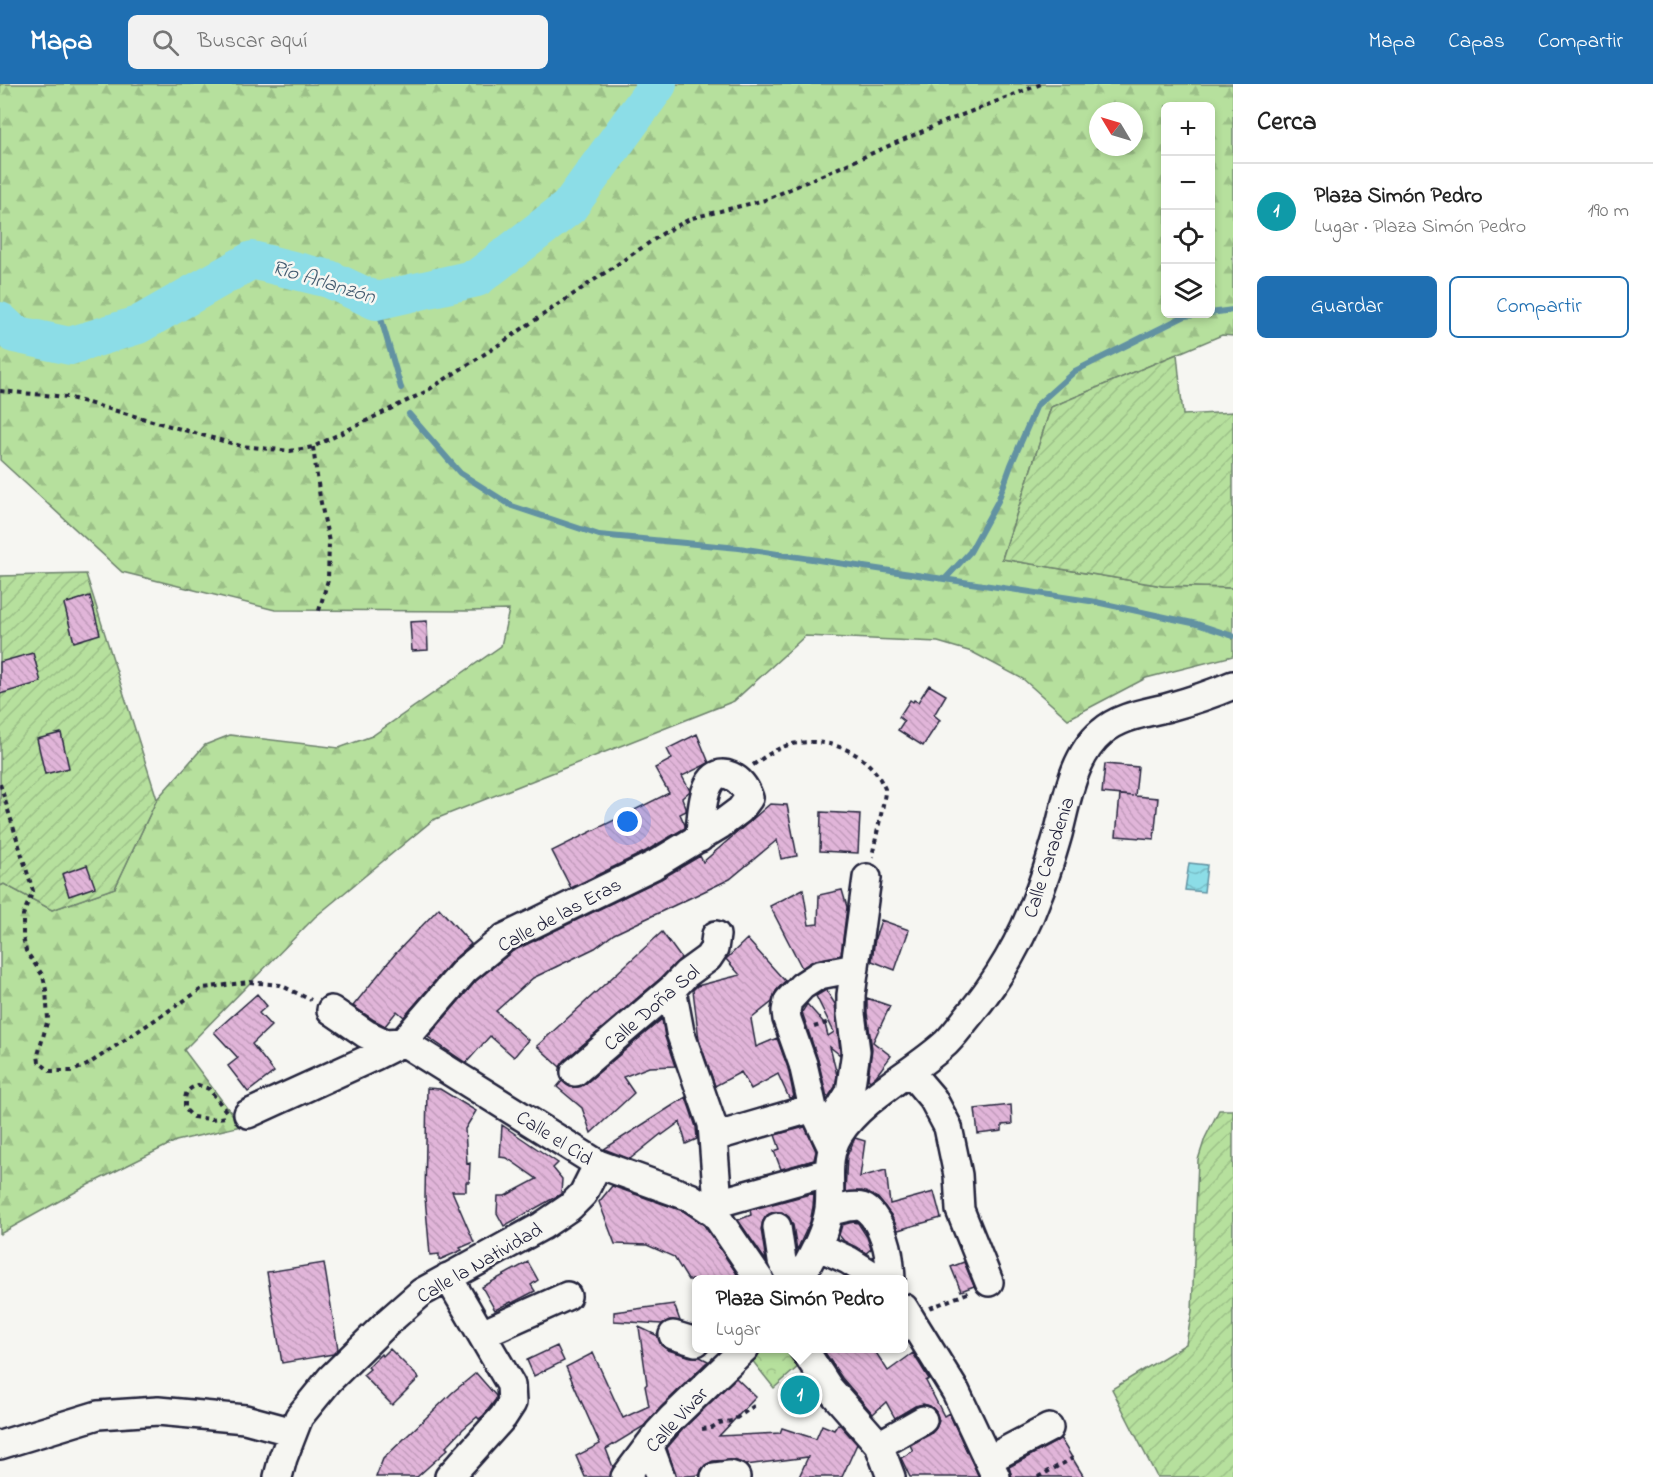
<!DOCTYPE html>
<html lang="es">
<meta charset="utf-8">
<style>
:root{--surface:#fff;--page:#f2f2f2;--text:#222;--muted:#767676;--line:#e0e0e0;--accent:#1f6fb2}
body{margin:0;font-family:"Indie Flower",sans-serif;background:var(--page);color:var(--text)}
.controls{position:absolute;right:18px;top:18px;display:grid;overflow:hidden;border-radius:9px;box-shadow:0 3px 9px #0003}
.controls button{width:54px;height:54px;display:grid;place-items:center;padding:0;border:0;border-bottom:2px solid var(--line);background:var(--surface);color:var(--text);font:30px sans-serif}
.compass{position:absolute;left:1089px;top:18px;width:54px;height:54px;border-radius:50%;background:var(--surface);box-shadow:0 3px 9px #0003;rotate:308deg}
.you{position:absolute;left:628px;top:738px;width:21px;height:21px;margin:-15px;border:4px solid #fff;border-radius:50%;background:#1a73e8;box-shadow:0 0 0 9px #1a73e833}
.badge{display:grid;place-items:center;width:39px;height:39px;border-radius:50%;background:var(--accent);color:#fff;font-size:20px;font-weight:700}
.pin{position:absolute;translate:-50% -50%;border:3px solid #fff;box-shadow:0 2px 6px #0006}
.popup{position:absolute;left:692px;top:1191px;width:216px;height:78px;box-sizing:border-box;display:grid;place-content:center;border-radius:9px;background:var(--surface);filter:drop-shadow(0 2px 4px #0005);font-size:20px;white-space:nowrap;color:var(--muted)}
.popup b{font-size:22px;color:var(--text)}
.popup::after{content:'';position:absolute;left:50%;top:100%;margin-left:-12px;border:12px solid transparent;border-top-color:var(--surface)}
.list{margin:0;padding:0;list-style:none}
h2{display:flex;justify-content:space-between;align-items:center;height:78px;margin:0;padding:0 24px;font-size:26px}
h2 small{font-size:20px;font-weight:400;color:var(--muted)}
.list li{display:grid;grid-template-columns:39px 1fr auto;gap:18px;align-items:center;box-sizing:border-box;height:96px;padding:0 24px;border-top:2px solid var(--line)}
.list b{display:block;font-size:22px;white-space:nowrap}
.list p{margin:0;font-size:20px;white-space:nowrap;color:var(--muted)}
.list em{font-size:20px;font-style:normal;color:var(--muted)}
.actions{display:flex;gap:12px;padding:18px 24px}
.actions a{flex:1;padding:14px 0;border:2px solid var(--accent);border-radius:9px;text-align:center;font-size:21px;color:var(--accent)}
.actions .main{background:var(--accent);color:#fff}
.icon{flex:none;width:33px;height:33px;fill:none;stroke:currentColor;stroke-width:2;stroke-linecap:round;stroke-linejoin:round}
.map{position:relative;flex:none;width:1233px;height:1393px;overflow:hidden}
header{display:flex;align-items:center;gap:36px;box-sizing:border-box;height:84px;padding:0 30px;background:var(--accent);color:#fff}
header strong{font-size:28px}
nav{display:flex;gap:33px;margin-inline-start:auto;font-size:21px}
.search{width:420px;height:54px;background:var(--page);display:flex;align-items:center;gap:15px;box-sizing:border-box;padding:0 21px;border-radius:9px;color:var(--muted);font-size:22px}
main{display:flex}
aside{flex:1;background:var(--surface)}
.map>svg:first-child{display:block}
.forest{fill:url(#forest-firs);stroke:#6c816c;stroke-width:1.5;fill-rule:evenodd}
.park{fill:url(#park-crowns);stroke:#6c816c;stroke-width:1.5}
.garden{fill:url(#garden-furrows);stroke:#6c816c;stroke-width:1.5}
.water{fill:url(#water-waves);stroke:#6292a2;stroke-width:1.5}
.lines{fill:none;stroke-linecap:round;stroke-linejoin:round}
.stream{stroke:#6292a2;stroke-width:6}
.river{stroke:#8cdde7;stroke-width:38}
.building{fill:url(#building-back-hatch);stroke:#22223b;stroke-width:1.5}
.minor-casing{stroke:#22223b;stroke-width:32}
.path{stroke:#22223b;stroke-width:4;stroke-dasharray:4.5 4.5;stroke-linecap:butt}
.minor{stroke:#f6f6f2;stroke-width:27}
.labels{text-anchor:middle;stroke-width:5;stroke-linejoin:round;paint-order:stroke}
.street-label{font-size:20px;fill:#22223b;stroke:#f6f6f2}
.water-label{font-size:21px;font-style:italic;fill:#425a6f;stroke:#f6f6f2}
</style>
<header>
<strong>Mapa</strong>
<div class="search"><svg class="icon" aria-label="search" viewBox="0 0 24 24"><circle cx="10" cy="10" r="6"/><path d="M15 15l6 6"/></svg>Buscar aquí</div>
<nav><a>Mapa</a><a>Capas</a><a>Compartir</a></nav>
</header>
<main>
<div class="map">
<svg width="1233" height="1393" viewBox="0 0 1233 1393">
<defs>
<pattern id="forest-firs" width="22" height="20" patternUnits="userSpaceOnUse" patternTransform="scale(1.5)"><rect width="22" height="20" fill="#b6e09d"/><path d="M5 1l3.5 6h-7zM16 11l3.5 6h-7z" fill="#9cc088"/></pattern>
<pattern id="park-crowns" width="20" height="18" patternUnits="userSpaceOnUse" patternTransform="scale(1.5)"><rect width="20" height="18" fill="#b6e09d"/><path d="M2 6a3 3 0 1 1 6 0M12 15a3 3 0 1 1 6 0" fill="none" stroke="#9cc088"/></pattern>
<pattern id="garden-furrows" width="10" height="10" patternUnits="userSpaceOnUse" patternTransform="scale(1.5)"><rect width="10" height="10" fill="#b6e09d"/><path d="M-1 1l2-2M0 10L10 0M9 11l2-2" fill="none" stroke="#9cc088"/></pattern>
<pattern id="water-waves" width="16" height="10" patternUnits="userSpaceOnUse" patternTransform="scale(1.5)"><rect width="16" height="10" fill="#8cdde7"/><path d="M0 5q4-4 8 0t8 0" fill="none" stroke="#78bdc7"/></pattern>
<pattern id="building-back-hatch" width="6" height="6" patternUnits="userSpaceOnUse" patternTransform="scale(1.5)"><rect width="6" height="6" fill="#e1b5d9"/><path d="M-1 5l2 2M0 0l6 6M5-1l2 2" fill="none" stroke="#c19bbb"/></pattern>
</defs>
<rect width="100%" height="100%" fill="#f6f6f2"/>
<filter id="ink" filterUnits="userSpaceOnUse"><feTurbulence type="fractalNoise" baseFrequency=".0167" numOctaves="2"/><feDisplacementMap in="SourceGraphic" scale="12" xChannelSelector="R" yChannelSelector="G"/><feConvolveMatrix kernelMatrix="1 2 1 2 8 2 1 2 1" color-interpolation-filters="sRGB"/></filter>
<g filter="url(#ink)">
<!-- forest -->
<path class="forest" d="M0,0H1233V252L1222,251L1051,323L1002,475L1163,502L1233,504V572L1146,594L1068,635L1023,595L972,568L938,558L805,552L734,617L433,736L315,833L184,966L241,1042L176,1057L88,1101L0,1150V802L4,800L52,826L115,804L157,715L205,661L230,651L339,664L372,652L501,562L509,526L469,527L275,526L122,488L0,376ZM1166,22H1210V230H1166ZM1098,27H1134V63H1098Z"/>
<!-- park -->
<path class="park" d="M764,1265H791L800,1281L774,1304L751,1275Z"/>
<!-- garden -->
<path class="garden" d="M1177,270L1183,331L1233,328V504L1163,502L1002,475L1051,323Z
M86,490L157,715L115,804L52,826L4,800L0,802V492Z
M1219,1026H1233V1393H1157L1112,1305L1186,1260L1192,1227L1198,1076L1205,1054Z"/>
<!-- water -->
<path class="water" d="M1189,779L1207,781L1204,808L1185,806Z"/>
<g class="lines">
<!-- stream -->
<path class="stream" d="M376,217L401,304
M1210,229L1233,226
M409,330L460,389L512,422L599,451L739,464L1096,518L1197,540L1233,552
M945,495L970,468L998,417L1011,381L1037,321L1075,287L1185,232L1207,230"/>
<!-- river -->
<path class="river" d="M0,237L14,250L70,262L138,241L252,176L329,195L376,217L477,194L569,123L658,0"/>
</g>
<!-- building -->
<path class="building" d="M90,512L100,550L74,558L64,520Z
M427,537L428,566L412,567L410,538Z
M33,569L41,598L0,610V578Z
M929,601L946,611L934,631L940,636L923,662L898,646L904,637L899,633L910,616L913,618L914,616L918,618Z
M61,649L69,684L45,690L37,655Z
M697,650L709,679L682,692L690,707L682,714L686,724V727L680,730L685,741V744L646,767L571,804L552,767L669,709L655,684L672,675L667,665Z
M1105,680L1138,683L1135,712L1158,714L1154,755L1116,752L1120,711L1133,712L1102,709Z
M770,720L787,721L797,772L781,775L777,756L730,795L614,850L595,864L533,894L496,927L528,956L514,973L490,952L466,979L428,953L476,897L513,867L661,795L700,772L703,778Z
M821,728L860,730L858,769L820,767Z
M87,781L95,803L69,812L62,790Z
M803,805L809,841L818,840L819,811L842,806L847,823L841,871L816,876L802,884L770,822Z
M439,824L471,860L453,876L404,933L397,927L385,942L374,936L353,922L395,870Z
M881,836L909,846L895,886L872,877L875,854Z
M662,848L681,874L661,894L565,976L560,983L537,962Z
M747,855L785,897L776,907L772,918L751,935L756,963L777,954L788,984L794,1013L789,1014L778,990L751,1005L741,988L715,1002L699,956L693,906L697,902L740,891L726,875Z
M826,906L835,920L840,967V971L830,963L837,991L835,1003L829,1012L827,1013L818,976L802,928L807,920L825,940L828,952L834,948L816,912Z
M257,910L267,922L259,929L271,942L252,960L274,988L248,1008L228,982L238,974L214,948Z
M867,914L890,922L873,958L891,972L876,992L870,997L868,995L872,965L867,929Z
M662,935L665,953L675,982L649,983L623,993L634,1009L591,1049L582,1024L557,1003L562,997L570,1003H578L585,1000Z
M427,1004L440,1005L476,1027L465,1045L467,1080L470,1079L469,1098H466V1107H452L474,1158L460,1164L462,1166L439,1176V1170L430,1171L425,1113Z
M686,1013L696,1043L697,1055L686,1060L680,1038L662,1051L661,1050L630,1075L604,1065Z
M1011,1021L1012,1040L1002,1041V1047L978,1050L975,1025Z
M502,1041L558,1079L553,1084L562,1095L561,1110L504,1142L497,1129L498,1112H505L537,1095L507,1074L500,1073Z
M805,1043L816,1067L814,1076L781,1085L774,1067L780,1065L775,1051Z
M855,1054L865,1057L860,1093L886,1086L890,1120L934,1108L941,1134L898,1146L891,1131L878,1114L862,1107L845,1108L847,1072Z
M612,1102L683,1127L704,1141L737,1190L727,1196H688L674,1173L647,1161L615,1160L599,1118Z
M814,1109L813,1123L810,1138L797,1166L793,1141L789,1133L782,1128H774L767,1131L763,1137L761,1145L766,1177L738,1136L751,1131L750,1126Z
M853,1138L858,1139L867,1153L871,1165L866,1169L844,1157L839,1151L842,1141Z
M528,1178L538,1196L531,1201L535,1207L512,1219L511,1218L495,1226L482,1203Z
M964,1178L974,1202L961,1207L951,1183Z
M324,1179L338,1265L333,1270L282,1279L267,1188Z
M674,1220L680,1237L670,1236L662,1240L614,1237V1228Z
M639,1243L658,1252L661,1261L668,1266L691,1273H700L708,1277L661,1323L644,1342L606,1365L613,1383L610,1393H585L576,1372L600,1360L566,1283L593,1269L623,1334L649,1322L645,1302L647,1300Z
M557,1262L564,1277L534,1292L527,1276Z
M822,1264H873L888,1287L913,1269L929,1295L926,1297L944,1332L949,1329L979,1393H910L901,1374L913,1367L910,1361L931,1350L936,1344L939,1337L936,1328L930,1322L923,1320L915,1322L895,1334L886,1318L873,1330L842,1294Z
M390,1265L419,1294L392,1321L363,1291L370,1285L368,1283L381,1270L383,1272Z
M476,1289L496,1312V1315L484,1331L479,1335L477,1333L463,1345L446,1363L448,1365L417,1393H376L383,1375L453,1308Z
M736,1294L756,1313L719,1352L780,1349L782,1344L816,1355L822,1341L834,1346L838,1340L841,1342L857,1360L842,1393H799L808,1373L746,1381L734,1376L713,1377L705,1381L701,1386L700,1391L676,1393L667,1364L683,1345Z
M1060,1354L1084,1393H1012L1009,1383L1056,1358Z"/>
<g class="lines">
<!-- minor casing -->
<g class="minor-casing">
<path id="minor" d="M672,905L680,948L712,1040L718,1119L715,1130
M331,926L366,950L385,959L403,958
M403,958L598,1080L690,1113L715,1130L760,1196
M575,988L672,905L686,890L708,874L714,865L716,851
M910,988L933,1015L948,1043L958,1091L960,1126L989,1198
M248,1030L375,972L403,958L465,886L504,854L654,781L720,741L740,726L749,714C746,705 740,696 731,692C701,679 701,737 700,754
M831,1044V1039L850,1008L856,967L851,930V911L867,794
M714,1053L813,1024
M831,1062L813,1024L803,980L787,935L786,927L788,917L802,902L819,891L855,884
M718,1119L829,1088
M829,1127C839,1126 853,1120 862,1123C867,1125 870,1128 873,1132C887,1151 890,1173 891,1196
M777,1143L782,1177L792,1196
M817,1162L848,1176L880,1196
M448,1193L511,1301L512,1319L503,1333L449,1393
M799,1196C811,1174 826,1149 829,1125C832,1099 824,1074 839,1050C863,1013 913,989 946,959C953,952 960,943 966,935C997,898 1022,856 1038,811C1046,791 1052,771 1058,750C1067,716 1073,672 1102,648C1120,632 1146,629 1169,623C1191,617 1212,610 1233,601
M904,1224L956,1308L996,1393
M482,1250L567,1212
M673,1251L696,1258
M803,1264L829,1304L879,1361L891,1393
M0,1361L98,1331L158,1327L245,1335L293,1348
M649,1361L661,1393
M879,1361L923,1336
M988,1376L1049,1344
M278,1393L283,1374L299,1333L330,1295L389,1237L422,1208L542,1142L570,1123L583,1110L598,1080
M625,1393L658,1349L672,1334L745,1264
M715,1393L730,1391L736,1393"/>
</g>
<!-- path -->
<path class="path" d="M0,307L67,313L241,362L290,367L313,363L425,308L494,264L665,148L692,134L765,116L939,40L1041,0
M313,363L320,414L329,458L328,496L318,530
M753,681C767,671 781,661 798,659C829,654 866,668 881,697C882,699 884,702 885,705C886,712 874,761 872,773
M0,700L33,807L23,831V853L26,867L43,892L46,906L48,935L38,971L39,978L50,987H72L87,981L203,904L249,898L280,901L311,916
M814,943L829,938
M226,1027L209,1005L198,1001C184,1006 185,1011 185,1025L193,1033L211,1035L226,1033
M930,1224L970,1208
M702,1345L711,1344L719,1339L732,1337L757,1320
M1038,1393L1073,1374"/>
<!-- minor -->
<use href="#minor" class="minor"/>
</g>
</g>
<g class="labels">
<!-- street labels -->
<g class="street-label">
<text transform="translate(1048 773) rotate(-72)" y="7">Calle Caradenia</text>
<text transform="translate(559 830) rotate(-28)" y="7">Calle de las Eras</text>
<text transform="translate(651 923) rotate(-41)" y="7">Calle Doña Sol</text>
<text transform="translate(555 1053) rotate(32)" y="7">Calle el Cid</text>
<text transform="translate(479 1178) rotate(-30)" y="7">Calle la Natividad</text>
<text transform="translate(676 1335) rotate(-47)" y="7">Calle Vivar</text>
</g>
<!-- water labels -->
<g class="water-label">
<text transform="translate(324 197) rotate(17)" y="7">Río Arlanzón</text>
</g>
</g>
</svg>
<div class="controls">
<button>+</button>
<button>−</button>
<button><svg class="icon" aria-label="locate" viewBox="0 0 24 24"><circle cx="12" cy="12" r="6"/><path d="M12 2v4M12 18v4M2 12h4M18 12h4"/></svg></button>
<button><svg class="icon" aria-label="layers" viewBox="0 0 24 24"><path d="M12 4l9 5-9 5-9-5zM3 14l9 5 9-5"/></svg></button>
</div>
<svg class="compass" viewBox="-18 -18 36 36"><path d="M0-13l5 13h-10z" fill="#e53935"/><path d="M0 13l5-13h-10z" fill="#767676"/></svg>
<div class="you"></div>
<div class="pin badge" style="left:800px;top:1311px;background:#0f9aa8">1</div>
<div class="popup"><b>Plaza Simón Pedro</b>Lugar</div>
</div>
<aside>
<h2>Cerca<small></small></h2>
<ul class="list">
<li><span class="badge" style="background:#0f9aa8">1</span><div><b>Plaza Simón Pedro</b><p>Lugar · Plaza Simón Pedro</p></div><em>190 m</em></li>
</ul>
<div class="actions"><a class="main">Guardar</a><a>Compartir</a></div>
</aside>
</main>
